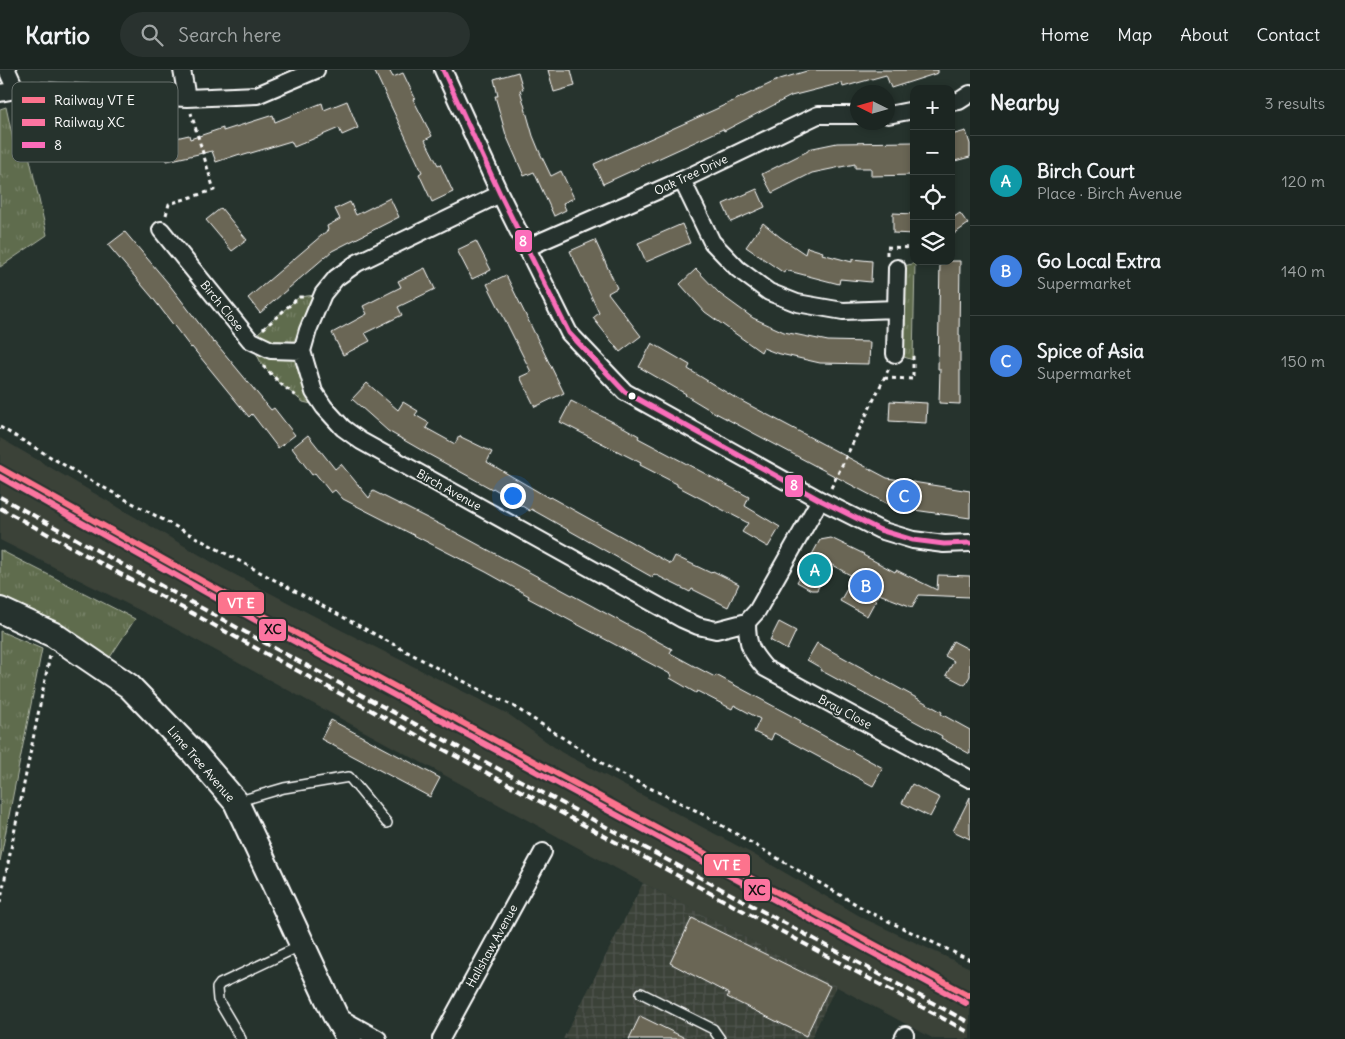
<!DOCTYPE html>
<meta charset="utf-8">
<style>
:root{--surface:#1c2622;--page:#29322f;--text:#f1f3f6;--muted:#a0a5a5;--line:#3a4340;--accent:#b45309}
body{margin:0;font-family:Delius,sans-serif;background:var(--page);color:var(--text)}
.controls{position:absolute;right:15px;top:15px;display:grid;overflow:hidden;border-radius:10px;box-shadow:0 2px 8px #0003}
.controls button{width:45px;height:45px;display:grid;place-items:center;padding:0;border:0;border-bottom:1px solid var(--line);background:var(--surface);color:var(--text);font:25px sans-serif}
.compass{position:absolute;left:850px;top:15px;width:45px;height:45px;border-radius:50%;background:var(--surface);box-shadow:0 2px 8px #0003;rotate:275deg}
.you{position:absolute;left:512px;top:425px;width:18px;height:18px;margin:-12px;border:4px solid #fff;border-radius:50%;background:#1a73e8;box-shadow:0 0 0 8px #1a73e833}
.badge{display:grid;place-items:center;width:32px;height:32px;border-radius:50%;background:var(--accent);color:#fff;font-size:16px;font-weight:700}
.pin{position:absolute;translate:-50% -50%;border:2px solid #fff;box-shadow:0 1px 5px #0006}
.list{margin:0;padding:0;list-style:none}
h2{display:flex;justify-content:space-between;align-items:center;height:65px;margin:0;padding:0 20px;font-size:21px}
h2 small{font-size:16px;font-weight:400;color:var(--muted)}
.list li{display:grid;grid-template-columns:32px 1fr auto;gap:15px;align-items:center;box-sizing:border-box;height:90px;padding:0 20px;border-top:1px solid var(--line)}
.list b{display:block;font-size:19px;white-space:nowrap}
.list p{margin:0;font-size:16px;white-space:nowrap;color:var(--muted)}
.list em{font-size:16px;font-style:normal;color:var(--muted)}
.icon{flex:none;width:28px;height:28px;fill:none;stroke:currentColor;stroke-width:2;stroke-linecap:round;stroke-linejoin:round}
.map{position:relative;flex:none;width:970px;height:969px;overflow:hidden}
header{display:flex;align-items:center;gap:30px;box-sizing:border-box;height:70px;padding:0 25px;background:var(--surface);border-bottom:1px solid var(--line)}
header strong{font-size:24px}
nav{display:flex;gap:28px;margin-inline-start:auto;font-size:18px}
.search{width:350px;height:45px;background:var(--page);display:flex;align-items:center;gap:12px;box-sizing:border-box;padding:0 18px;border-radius:28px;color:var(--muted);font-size:19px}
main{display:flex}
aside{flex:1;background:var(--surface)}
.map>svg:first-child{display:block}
.built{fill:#3b4239}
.industrial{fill:url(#industrial-grid)}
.grass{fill:url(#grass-tufts);stroke:#afb6a6}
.building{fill:#6b6654;stroke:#fff}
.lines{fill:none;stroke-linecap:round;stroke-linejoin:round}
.lane-casing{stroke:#fff;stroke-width:12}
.street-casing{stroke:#fff;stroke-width:20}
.secondary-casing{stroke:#fff;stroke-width:28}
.path{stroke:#fff;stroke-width:3;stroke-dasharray:4 4;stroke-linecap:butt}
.lane{stroke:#26332d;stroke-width:9}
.street{stroke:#26332d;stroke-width:16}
.secondary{stroke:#26332d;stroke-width:24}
.rail{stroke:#fff;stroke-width:4;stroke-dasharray:8 4;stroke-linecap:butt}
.bus-1-casing{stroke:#26332d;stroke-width:9}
.bus-1{stroke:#fb6dba;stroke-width:5}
.rail-1-casing{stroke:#26332d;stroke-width:10}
.rail-2-casing{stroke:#26332d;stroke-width:10}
.rail-1{stroke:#fc738d;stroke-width:6}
.rail-2{stroke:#fc74a0;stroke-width:6}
.bus-dot{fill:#fff;stroke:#26332d;stroke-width:2}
.labels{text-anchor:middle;stroke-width:4;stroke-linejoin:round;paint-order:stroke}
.street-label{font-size:12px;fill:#fff;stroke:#26332d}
.key{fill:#26332d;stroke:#67706c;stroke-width:1}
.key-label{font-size:14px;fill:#fff}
.line-badge{stroke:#26332d;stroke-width:2}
.badge-label{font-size:14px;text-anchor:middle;font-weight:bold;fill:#fff}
.pale-badge-label{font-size:14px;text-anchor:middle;font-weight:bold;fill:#111}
</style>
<header>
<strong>Kartio</strong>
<div class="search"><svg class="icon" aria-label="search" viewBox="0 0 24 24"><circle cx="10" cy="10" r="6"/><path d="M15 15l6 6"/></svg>Search here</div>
<nav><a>Home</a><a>Map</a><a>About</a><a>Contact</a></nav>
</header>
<main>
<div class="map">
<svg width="970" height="969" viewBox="0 0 970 969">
<defs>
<pattern id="industrial-grid" width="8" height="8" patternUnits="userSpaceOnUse" patternTransform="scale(1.25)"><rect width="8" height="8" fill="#3b4239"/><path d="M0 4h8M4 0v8" fill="none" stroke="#4f554d"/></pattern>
<pattern id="grass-tufts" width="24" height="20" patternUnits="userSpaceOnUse" patternTransform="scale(1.25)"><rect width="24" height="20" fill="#5f6c4d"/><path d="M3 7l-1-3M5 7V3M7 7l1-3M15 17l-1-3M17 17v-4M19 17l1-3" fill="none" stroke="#778268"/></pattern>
</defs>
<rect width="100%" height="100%" fill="#26332d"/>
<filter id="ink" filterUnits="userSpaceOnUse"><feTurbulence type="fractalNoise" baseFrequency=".02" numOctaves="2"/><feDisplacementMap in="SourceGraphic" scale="10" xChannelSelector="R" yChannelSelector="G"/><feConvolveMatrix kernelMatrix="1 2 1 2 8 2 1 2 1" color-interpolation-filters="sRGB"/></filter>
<g filter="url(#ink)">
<!-- built -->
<path class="built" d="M0,368L222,498L341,560L508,644L561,682L751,783L865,849L970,898V969H934L643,813L163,552L0,470Z"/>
<!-- industrial -->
<path class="industrial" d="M643,813L836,916L811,969H563Z"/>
<!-- grass -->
<path class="grass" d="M6,37L16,83L28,81L47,165L0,197V39Z
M915,193L913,290L895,284L897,198Z
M323,224L302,281L324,337L303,332L282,315L262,295L250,270L299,227Z
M0,480L135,549L103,598L0,540Z
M0,561L42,579L0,791Z"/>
<!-- building -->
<path class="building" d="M374,0H389L393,7L403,3L415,28L413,29L432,66L425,70L438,95L440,94L453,122L432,132L419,104L422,102Z
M548,0H571L575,16L554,22Z
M810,0H938V3L891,18L886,5L843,17L842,13L791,26L724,61L723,59L697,71L603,114L594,94L714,40L780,9Z
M518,2L523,19L520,20L533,66L540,83L551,106L561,101L574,128L563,133L566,140L554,146L534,102L524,106L506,65L495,26H498L494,9Z
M347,31L358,58L342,65L339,58L294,77L291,71L241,86L240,84L216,92L212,81L167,91L163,71L189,65L190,69L223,58V61L273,45L275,52L322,33L324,40Z
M966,61L970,74V87L951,92V65Z
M914,72V105L871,106V98H855V94L812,103L772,123L762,104L808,81V79L837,73Z
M757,119L765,137L731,152L723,134Z
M390,128L399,147L332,181L260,243L248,228L328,160L327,156L340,149L335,139L350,132L356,145Z
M221,138L247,170L232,181L206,150Z
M893,143L914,144V164L893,163Z
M960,143L968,154L951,166V149Z
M763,153L780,167L805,184L807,177L823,182L822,184L852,192V189L872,191L871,212L840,209L839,214L785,200L784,203L746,177Z
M682,154L690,173L646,192L638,173Z
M125,162L168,213L214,273L215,272L271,340L274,338L295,365L278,378L252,344L249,347L192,277L191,278L152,227L108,175Z
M595,170L617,218L608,223L641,266L620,282L593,248L599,243L570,181Z
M476,171L491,200L472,209L457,180Z
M940,191H960L959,265H960V334L939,333L940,299H938Z
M425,198L435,219L398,237L402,245L365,263L370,271L343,285L332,263L367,244L363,236L401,217L398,211Z
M696,199L720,224L753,248L784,262L828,271L870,272L869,294L820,293L776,283L763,278L761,282L705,242L680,214Z
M506,205L564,323L535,337L520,307L531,302L487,214Z
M652,273L690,295L688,299L734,327L887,408L970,421V448L893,437L710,340L685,325L686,324L639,297Z
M367,313L398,340L403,332L418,341L415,345L429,353L426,358L455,374L459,366L492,382L487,392L549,428L550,427L671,494L675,486L711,503L713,501L739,514L728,537L692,519L690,522L654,504L652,507L531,439L530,441L493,418L492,419L428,384L388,361L352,329Z
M571,331L625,358L639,366L638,368L749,427L745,436L780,457L768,477L742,462L748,453L677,416V414L640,395L641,393L560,352Z
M890,331L927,333L926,353L889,351Z
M308,365L335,399L341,394L369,428L373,421L453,461L672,579L670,583L694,596L715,607L716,605L801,651L800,653L883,698L873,716L774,663L771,670L754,662L760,649L734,635L732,639L697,621L696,623L670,608L672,605L528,528L529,526L486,502L343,429L335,420L331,423L315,403L312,405L292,378Z
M831,468L864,484L863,485L895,502L896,500L937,520L938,505L970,506V527L919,525L912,537L879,524L867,546L840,531L854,507L830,494L817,520H811L797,512L820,470Z
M779,552L796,561L787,580L770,570Z
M953,571L970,580V606L965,615L946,605L954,591L945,586Z
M817,573L942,642L941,644L970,660V684L941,668L942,666L820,600L821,598L807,590Z
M331,650L440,708L430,727L321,669Z
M912,714L940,728L930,747L902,733Z
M970,727V769L953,761Z
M692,848L830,916L806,966L727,927L729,924L670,893Z
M640,946L687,969H629Z"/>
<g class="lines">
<!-- lane casing -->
<g class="lane-casing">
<path id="lane" d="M236,732L284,718L349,707L387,753
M641,923L713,959L720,969
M241,969L218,930L217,918L220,914L300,876"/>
</g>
<!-- street casing -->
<g class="street-casing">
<path id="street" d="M7,0L16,20
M182,0L187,28
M443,0L500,124L569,263L625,322L820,430L880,460L913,470L944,474L970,473
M0,23L16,20L187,28L257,25L316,0
M951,32L959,31L970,24
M888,45L914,40
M682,110L712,172L738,199L769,222L797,233L843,241L895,239
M500,124L357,193L336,208L323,224L308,260L302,281L314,322L324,337L343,358L361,371L682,549L698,556L716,560L747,552L757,541L820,430
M161,160L250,270L271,280L302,281
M526,178L682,110L818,45H858
M895,284L897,198
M747,552C747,575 751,582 765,598L970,709
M337,946L378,969
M441,969L543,782
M903,969L905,965"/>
</g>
<!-- secondary casing -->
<g class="secondary-casing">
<path id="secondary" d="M0,540L54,565L129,616L194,683L236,732L335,945L349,969"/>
</g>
<!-- path -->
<path class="path" d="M166,145L169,134L214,120L191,43
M887,185V177L914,178
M263,259L299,227H305
M263,296L282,315L299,328
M884,308L913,309V284
M0,357L86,408L439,599L513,636L613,700L697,741L871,843L970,890
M831,418L889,298
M0,833L50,585"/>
<!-- lane -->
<use href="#lane" class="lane"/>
<!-- street -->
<use href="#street" class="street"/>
<!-- secondary -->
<use href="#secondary" class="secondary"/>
<!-- rail -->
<path class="rail" d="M0,427L276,579L970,953
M0,438L272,587L970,963"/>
<!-- bus-1 casing -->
<g class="bus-1-casing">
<path id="bus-1" d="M443,0L500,124L569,263L625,322L820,430L880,460L913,470L944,474L970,473"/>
</g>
<!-- bus-1 -->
<use href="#bus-1" class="bus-1"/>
<!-- rail-1 casing -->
<g class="rail-1-casing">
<path id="rail-1" d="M0,398L279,554L970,926"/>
</g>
<!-- rail-2 casing -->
<g class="rail-2-casing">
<path id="rail-2" d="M0,407L275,561L966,933"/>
</g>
<!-- rail-1 -->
<use href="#rail-1" class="rail-1"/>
<!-- rail-2 -->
<use href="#rail-2" class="rail-2"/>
</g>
</g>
<!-- markers -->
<circle class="bus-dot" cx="632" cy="326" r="4.5"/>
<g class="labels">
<!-- street labels -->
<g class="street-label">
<text transform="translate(691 105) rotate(-25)" y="4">Oak Tree Drive</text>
<text transform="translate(222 236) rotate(51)" y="4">Birch Close</text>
<text transform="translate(449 420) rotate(29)" y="4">Birch Avenue</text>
<text transform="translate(845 642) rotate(28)" y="4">Bray Close</text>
<text transform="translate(201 694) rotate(49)" y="4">Lime Tree Avenue</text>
<text transform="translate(492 876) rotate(-61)" y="4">Hallshaw Avenue</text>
</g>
</g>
<!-- legend -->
<rect x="12" y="12" width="166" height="80" rx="8" class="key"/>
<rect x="22" y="27" width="23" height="6" fill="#fc738d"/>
<rect x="22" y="49" width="23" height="7" fill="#fc74a0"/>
<rect x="22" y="72" width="23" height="6" fill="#fb6dba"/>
<g class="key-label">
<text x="54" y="35">Railway VT E</text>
<text x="54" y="57">Railway XC</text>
<text x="54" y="80">8</text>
</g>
<g class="line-badge">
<rect x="514" y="159" width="19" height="24" rx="5" fill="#fb6dba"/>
<rect x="784" y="404" width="20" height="24" rx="5" fill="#fb6dba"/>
<rect x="217" y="521" width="48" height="24" rx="5" fill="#fc738d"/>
<rect x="258" y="548" width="29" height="24" rx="5" fill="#fc74a0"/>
<rect x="703" y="783" width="48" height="24" rx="5" fill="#fc738d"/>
<rect x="743" y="808" width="28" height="24" rx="5" fill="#fc74a0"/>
</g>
<g class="badge-label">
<text x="523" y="176">8</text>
<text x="794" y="420">8</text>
<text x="241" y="538">VT E</text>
<text x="727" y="800">VT E</text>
</g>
<g class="pale-badge-label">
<text x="273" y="564">XC</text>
<text x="757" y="825">XC</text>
</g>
</svg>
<div class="controls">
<button>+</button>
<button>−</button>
<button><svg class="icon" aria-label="locate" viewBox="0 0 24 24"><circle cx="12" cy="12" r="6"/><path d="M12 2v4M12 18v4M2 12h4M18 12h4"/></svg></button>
<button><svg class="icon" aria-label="layers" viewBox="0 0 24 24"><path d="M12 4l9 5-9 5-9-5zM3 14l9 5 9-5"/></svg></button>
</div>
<svg class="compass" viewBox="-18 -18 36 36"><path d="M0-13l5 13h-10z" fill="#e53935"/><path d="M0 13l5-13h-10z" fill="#a0a5a5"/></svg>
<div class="you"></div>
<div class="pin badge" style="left:815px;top:500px;background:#0f9aa8">A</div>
<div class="pin badge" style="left:866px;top:516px;background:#3f7fe0">B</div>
<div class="pin badge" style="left:904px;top:426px;background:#3f7fe0">C</div>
</div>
<aside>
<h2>Nearby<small>3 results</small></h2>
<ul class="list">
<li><span class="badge" style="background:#0f9aa8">A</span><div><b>Birch Court</b><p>Place · Birch Avenue</p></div><em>120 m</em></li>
<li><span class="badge" style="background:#3f7fe0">B</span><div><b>Go Local Extra</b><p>Supermarket</p></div><em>140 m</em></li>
<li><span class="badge" style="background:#3f7fe0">C</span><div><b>Spice of Asia</b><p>Supermarket</p></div><em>150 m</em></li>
</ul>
</aside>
</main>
